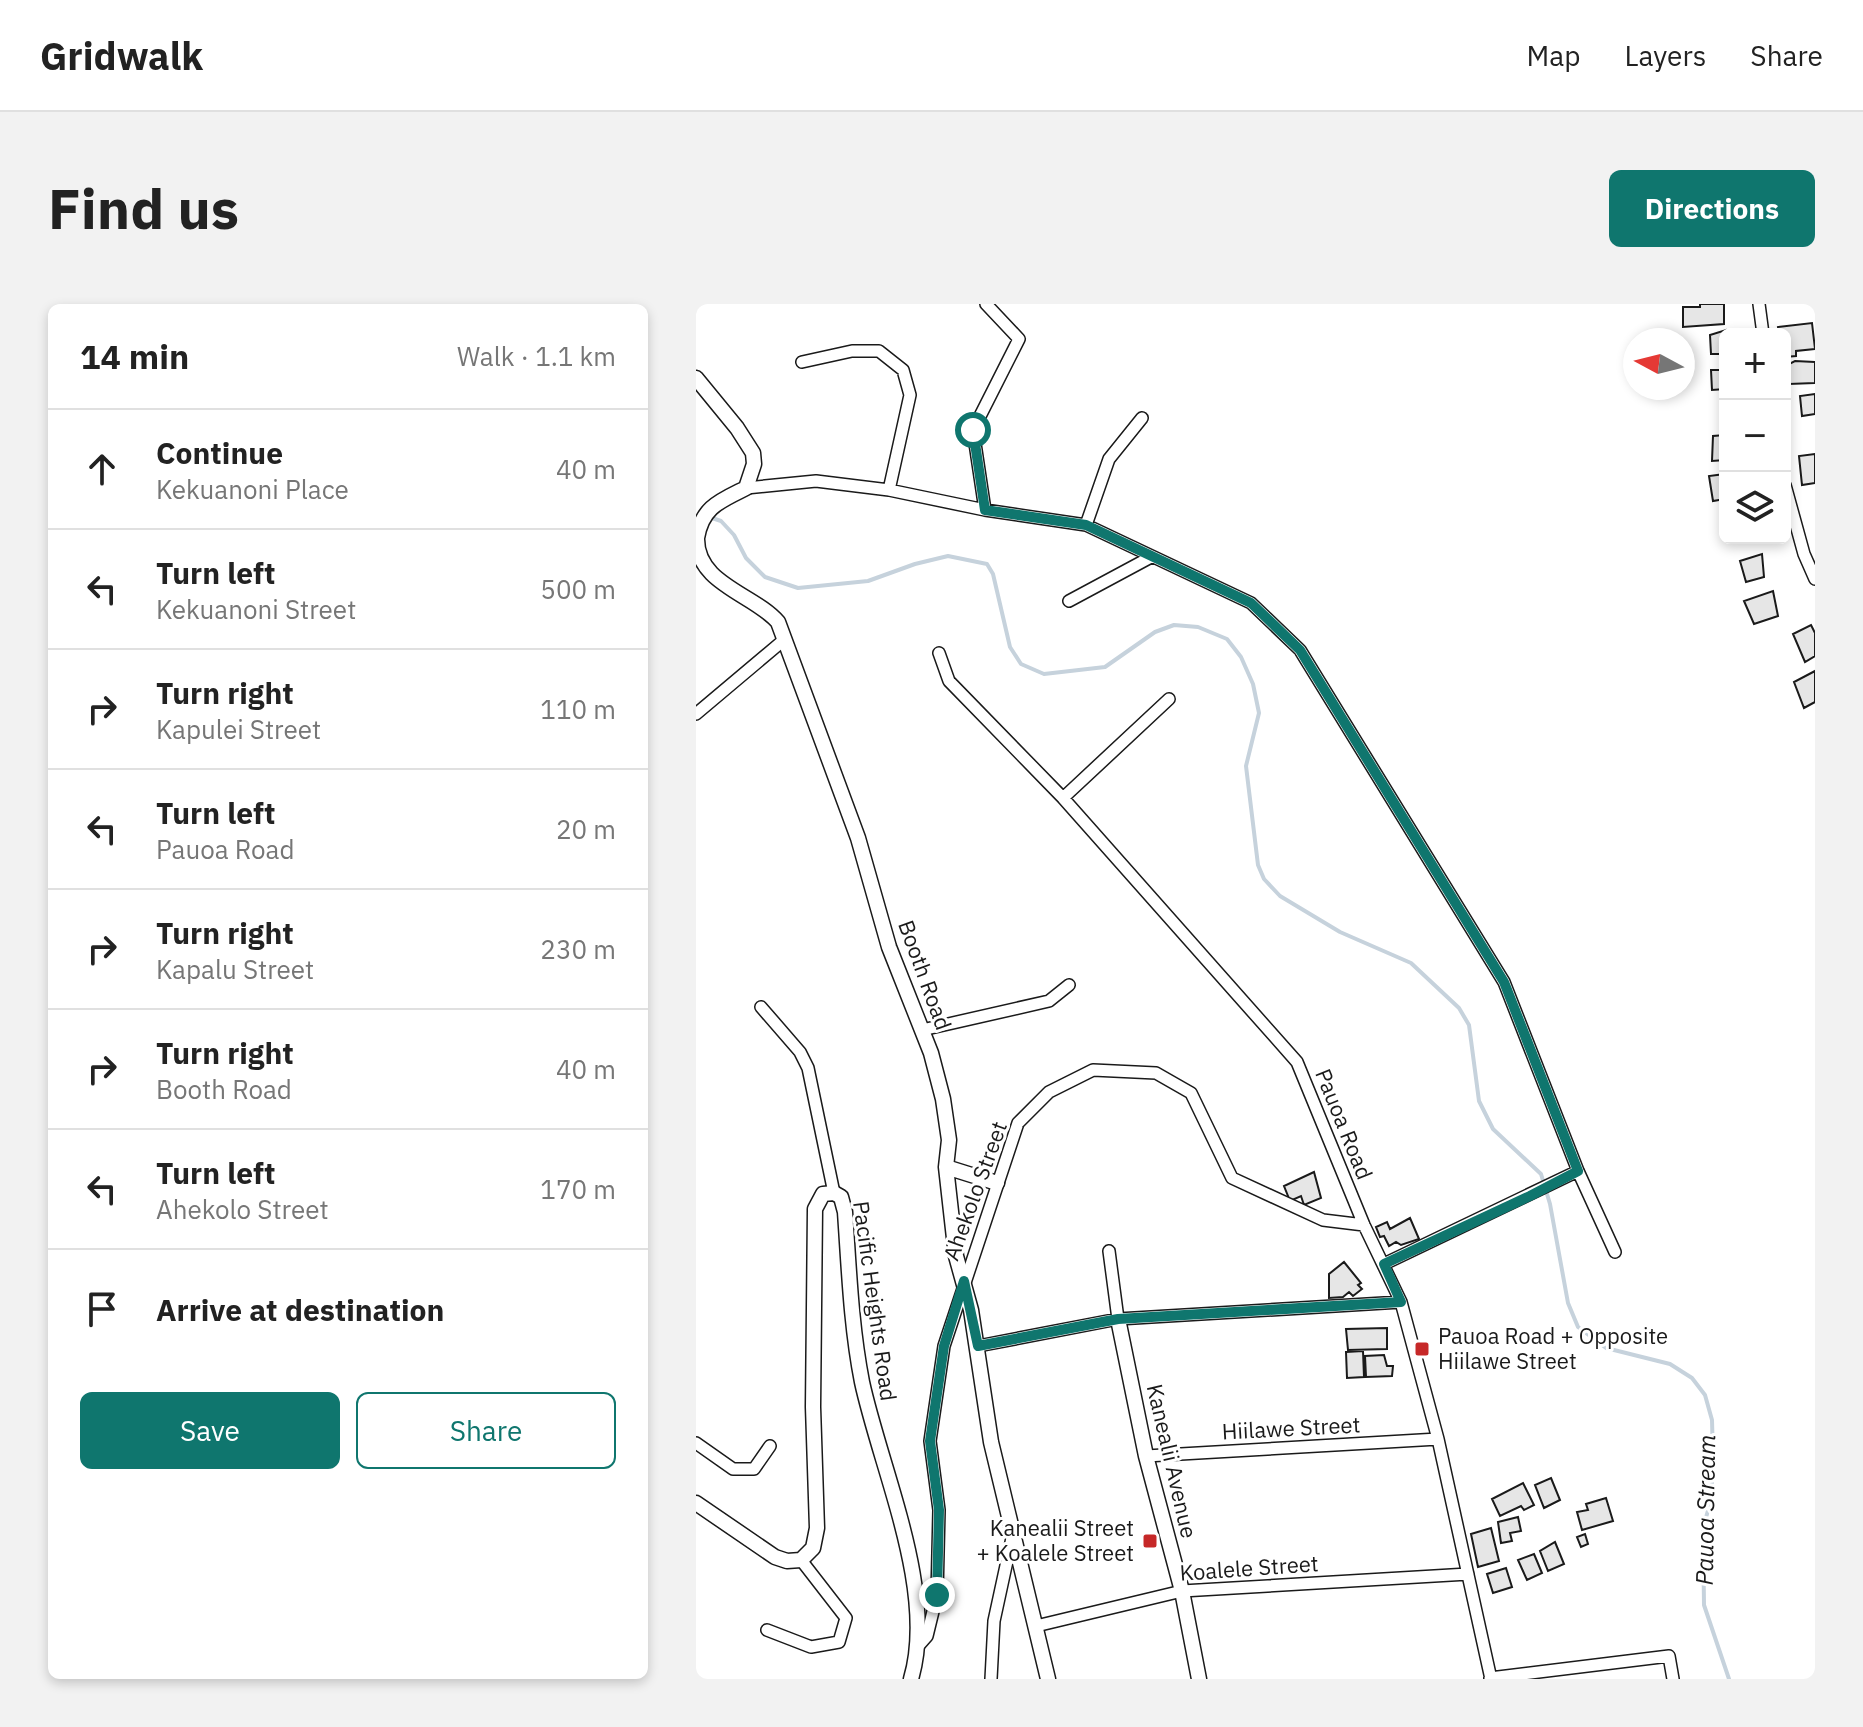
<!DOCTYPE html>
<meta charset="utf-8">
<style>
:root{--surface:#fff;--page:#f2f2f2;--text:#222;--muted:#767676;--line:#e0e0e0;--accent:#0f766e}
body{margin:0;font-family:"IBM Plex Sans",sans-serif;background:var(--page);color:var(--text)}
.controls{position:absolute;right:24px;top:24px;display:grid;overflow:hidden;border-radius:12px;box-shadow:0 4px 12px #0003}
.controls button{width:72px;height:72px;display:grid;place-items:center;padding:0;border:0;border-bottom:2px solid var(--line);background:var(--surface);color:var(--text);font:40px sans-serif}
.compass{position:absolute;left:927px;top:24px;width:72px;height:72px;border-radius:50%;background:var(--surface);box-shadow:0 4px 12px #0003;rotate:277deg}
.stop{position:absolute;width:24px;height:24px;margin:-18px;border:6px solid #0f766e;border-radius:50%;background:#fff}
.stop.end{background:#0f766e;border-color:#fff;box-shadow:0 2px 8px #0008}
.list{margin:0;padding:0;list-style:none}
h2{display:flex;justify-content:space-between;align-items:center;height:104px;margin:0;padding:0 32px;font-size:34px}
h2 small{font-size:26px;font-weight:400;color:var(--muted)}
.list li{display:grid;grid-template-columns:52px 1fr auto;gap:24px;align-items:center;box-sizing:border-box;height:120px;padding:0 32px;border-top:2px solid var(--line)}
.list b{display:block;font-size:30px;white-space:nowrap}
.list p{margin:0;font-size:26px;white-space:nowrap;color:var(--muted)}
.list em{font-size:26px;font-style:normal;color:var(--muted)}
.actions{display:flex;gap:16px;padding:24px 32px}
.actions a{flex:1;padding:18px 0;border:2px solid var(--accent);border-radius:12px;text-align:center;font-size:28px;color:var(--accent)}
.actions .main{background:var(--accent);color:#fff}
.icon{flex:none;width:44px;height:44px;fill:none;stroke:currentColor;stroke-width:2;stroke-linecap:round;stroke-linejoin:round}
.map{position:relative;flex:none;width:1119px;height:1375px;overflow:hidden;border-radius:12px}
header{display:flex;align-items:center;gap:48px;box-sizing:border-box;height:112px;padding:0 40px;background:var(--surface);border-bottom:2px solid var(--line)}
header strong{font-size:38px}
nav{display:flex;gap:44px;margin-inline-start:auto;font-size:28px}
.intro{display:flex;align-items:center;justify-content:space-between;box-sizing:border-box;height:192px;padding:0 48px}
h1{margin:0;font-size:56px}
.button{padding:20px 36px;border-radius:12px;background:var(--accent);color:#fff;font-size:28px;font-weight:700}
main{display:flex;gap:48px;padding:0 48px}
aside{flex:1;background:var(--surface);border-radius:12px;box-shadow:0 4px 12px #0003}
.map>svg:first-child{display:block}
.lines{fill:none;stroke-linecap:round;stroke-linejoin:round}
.stream{stroke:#c6d2dc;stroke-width:4}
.building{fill:#e6e6e6;stroke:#1a1a1a;stroke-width:2}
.minor-casing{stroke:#1a1a1a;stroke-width:14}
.tertiary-casing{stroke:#1a1a1a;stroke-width:17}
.minor{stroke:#fff;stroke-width:11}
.tertiary{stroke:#fff;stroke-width:14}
.route{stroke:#0f766e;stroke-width:10}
.poi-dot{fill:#c62828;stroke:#fff;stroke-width:3}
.labels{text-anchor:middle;stroke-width:6;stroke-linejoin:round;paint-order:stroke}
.street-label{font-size:22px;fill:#1a1a1a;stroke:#fff}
.poi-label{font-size:22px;fill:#1a1a1a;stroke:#fff;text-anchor:start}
.water-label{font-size:24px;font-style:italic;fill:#1a1a1a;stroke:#fff}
</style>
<header>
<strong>Gridwalk</strong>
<nav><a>Map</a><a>Layers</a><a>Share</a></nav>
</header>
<div class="intro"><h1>Find us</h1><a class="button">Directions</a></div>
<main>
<aside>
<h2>14 min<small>Walk · 1.1 km</small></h2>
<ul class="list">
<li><svg class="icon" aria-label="ahead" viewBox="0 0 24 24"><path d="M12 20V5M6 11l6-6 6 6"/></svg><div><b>Continue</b><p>Kekuanoni Place</p></div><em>40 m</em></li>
<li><svg class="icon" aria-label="left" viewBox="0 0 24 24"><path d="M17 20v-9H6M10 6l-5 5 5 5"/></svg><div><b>Turn left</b><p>Kekuanoni Street</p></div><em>500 m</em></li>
<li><svg class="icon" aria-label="right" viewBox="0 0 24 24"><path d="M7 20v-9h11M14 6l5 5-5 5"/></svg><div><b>Turn right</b><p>Kapulei Street</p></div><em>110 m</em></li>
<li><svg class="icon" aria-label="left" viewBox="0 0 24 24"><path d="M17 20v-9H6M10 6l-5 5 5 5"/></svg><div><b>Turn left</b><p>Pauoa Road</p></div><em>20 m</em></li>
<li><svg class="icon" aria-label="right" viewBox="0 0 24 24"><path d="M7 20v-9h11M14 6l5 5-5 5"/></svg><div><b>Turn right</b><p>Kapalu Street</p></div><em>230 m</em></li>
<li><svg class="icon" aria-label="right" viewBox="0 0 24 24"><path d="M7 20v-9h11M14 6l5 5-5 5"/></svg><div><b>Turn right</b><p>Booth Road</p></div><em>40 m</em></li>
<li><svg class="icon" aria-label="left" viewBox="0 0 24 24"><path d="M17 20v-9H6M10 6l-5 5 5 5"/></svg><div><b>Turn left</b><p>Ahekolo Street</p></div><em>170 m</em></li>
<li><svg class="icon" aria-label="arrive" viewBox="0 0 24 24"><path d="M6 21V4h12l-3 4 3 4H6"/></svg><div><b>Arrive at destination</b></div></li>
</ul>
<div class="actions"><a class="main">Save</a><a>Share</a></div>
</aside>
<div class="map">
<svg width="1119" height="1375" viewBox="0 0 1119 1375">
<rect width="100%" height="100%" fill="#fff"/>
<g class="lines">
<!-- stream -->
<path class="stream" d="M13,213L25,217L38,231L50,254L69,273L102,284L172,277L219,260L252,252L291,260L297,270L314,343L325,360L348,370L409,363L459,328L478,321L502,323L531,335L545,353L557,380L563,409L550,462L562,561L568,575L584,592L644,628L715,659L763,704L773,721L783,797L797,825L845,870L854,900L872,999L882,1023L910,1044L974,1060L996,1074L1009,1091L1016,1116L1017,1153L1015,1196L1007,1224L1008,1301L1033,1375"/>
</g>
<!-- building -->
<path class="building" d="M1004,0H1028V20L987,23V3H1004Z
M1116,19L1119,45L1100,47V52L1089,53V30H1083L1082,23Z
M1030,26V30H1041H1029V57H1027L1026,50H1015L1014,31Z
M1099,57L1119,58V79L1093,80V60Z
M1015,66H1029V85L1016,86Z
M1119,90V110L1106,112L1104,92Z
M1025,96H1029V123H1027Z
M1029,131V156L1016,157L1017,132Z
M1119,150V179L1106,181L1103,152Z
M1029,170V195L1017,197L1013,172Z
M1066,250L1068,273L1050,278L1044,257Z
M1077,287L1082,312L1058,320L1048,297Z
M1115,321L1119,329V352L1109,358L1097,330Z
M1119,367V398L1108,404L1098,378Z
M618,868L625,894L608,901L605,892L594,897L588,882Z
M714,914L723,935L705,941L700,938L693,942L688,932L684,933L680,923L691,918L694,925Z
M648,958L665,979L662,981L666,985L657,992L653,988L647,993L633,994V970Z
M691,1024V1045L652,1046L650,1025Z
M667,1047L668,1073L651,1074L650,1048Z
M688,1051L691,1062H697L696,1072L670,1073L669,1052Z
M855,1174L864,1196L848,1204L839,1181Z
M827,1179L838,1201L828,1206L825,1202L804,1212L796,1195Z
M910,1194L917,1217L886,1226L881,1208L892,1206L890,1200Z
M822,1213L825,1227L814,1229L816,1237L805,1239L802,1218Z
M795,1224L803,1257L782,1263L775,1230Z
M889,1230L892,1240L885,1243L881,1233Z
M859,1238L868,1260L852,1267L844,1247Z
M838,1250L846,1269L831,1276L822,1256Z
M810,1264L816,1283L797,1289L791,1270Z"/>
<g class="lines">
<!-- minor casing -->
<g class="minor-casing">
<path id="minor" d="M1063,0L1067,30
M106,58L156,47H183L207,66L214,91L193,186
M1089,181L1108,250L1119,275
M50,184L120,177L193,186L289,206L390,221L555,299L604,346L808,678L882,867L919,948
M289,206L277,126L323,35L290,0
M390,221L413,155L446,114
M373,297L455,253
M243,349L253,377L367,494L601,758L668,921L705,998L742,1135L795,1375
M0,410L89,335
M367,494L473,395
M65,703L104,748L112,764L138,889
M226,726L353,697L373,681
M413,947L422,1015
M688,960L882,867
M282,1042L422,1015L705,998
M0,1139L37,1165H58L74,1142
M450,1152L742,1135
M340,1322L486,1287L772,1270
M71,1326L115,1343L143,1338L150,1314L105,1256
M223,1341L231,1332L241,1291L243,1206L234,1137L248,1042L322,819L353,788L397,766L460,769L495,789L536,874L627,916L668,921
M794,1374L973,1352L977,1375
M295,1375L298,1317L316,1234"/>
</g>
<!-- tertiary casing -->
<g class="tertiary-casing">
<path id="tertiary" d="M0,74L41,124L57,149L58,160L50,184C24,197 6,203 1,234C0,280 58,290 82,318L162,534L193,643L235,749L247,795L253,836L250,863L260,952L275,1006L295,1138L352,1375
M250,863L301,879
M422,1015L450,1152L486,1287L503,1375
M0,1199L79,1253L91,1257L105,1256L117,1244L121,1224L117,1103L119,905L127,890L138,889L145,893L149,908C153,965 155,1022 166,1078C185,1166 241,1287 215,1375"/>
</g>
<!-- minor -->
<use href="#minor" class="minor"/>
<!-- tertiary -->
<use href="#tertiary" class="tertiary"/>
</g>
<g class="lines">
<!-- route -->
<path class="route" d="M241,1291L243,1206L234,1137L248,1042L268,977L282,1042L422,1015L705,998L688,960L834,892L882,867L808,678L604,346L555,299L390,221L289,206L277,126"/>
</g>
<!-- markers -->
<g class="poi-dot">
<rect x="718" y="1037" width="16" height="16" rx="4"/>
<rect x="446" y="1229" width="16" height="16" rx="4"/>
</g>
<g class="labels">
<!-- street labels -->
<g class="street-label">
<text transform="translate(229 671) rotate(70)" y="8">Booth Road</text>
<text transform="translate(648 820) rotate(68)" y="8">Pauoa Road</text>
<text transform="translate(279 887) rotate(-70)" y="8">Ahekolo Street</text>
<text transform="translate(179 997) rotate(82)" y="8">Pacific Heights Road</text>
<text transform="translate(595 1124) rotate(-3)" y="8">Hiilawe Street</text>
<text transform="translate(476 1157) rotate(77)" y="8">Kanealii Avenue</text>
<text transform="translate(553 1264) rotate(-4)" y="8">Koalele Street</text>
</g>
<!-- poi labels -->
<g class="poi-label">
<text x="742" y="1040">Pauoa Road + Opposite<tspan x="742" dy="25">Hiilawe Street</tspan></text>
<text x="438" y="1232" text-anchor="end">Kanealii Street<tspan x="438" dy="25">+ Koalele Street</tspan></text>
</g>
<!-- water labels -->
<g class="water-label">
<text transform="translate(1010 1206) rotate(-89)" y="8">Pauoa Stream</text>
</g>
</g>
</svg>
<div class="controls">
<button>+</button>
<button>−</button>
<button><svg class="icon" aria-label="layers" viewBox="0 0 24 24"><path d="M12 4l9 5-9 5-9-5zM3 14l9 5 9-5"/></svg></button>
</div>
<svg class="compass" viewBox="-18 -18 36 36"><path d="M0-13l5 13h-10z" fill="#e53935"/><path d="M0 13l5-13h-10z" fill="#767676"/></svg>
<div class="stop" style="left:277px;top:126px"></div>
<div class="stop end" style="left:241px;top:1291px"></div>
</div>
</main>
